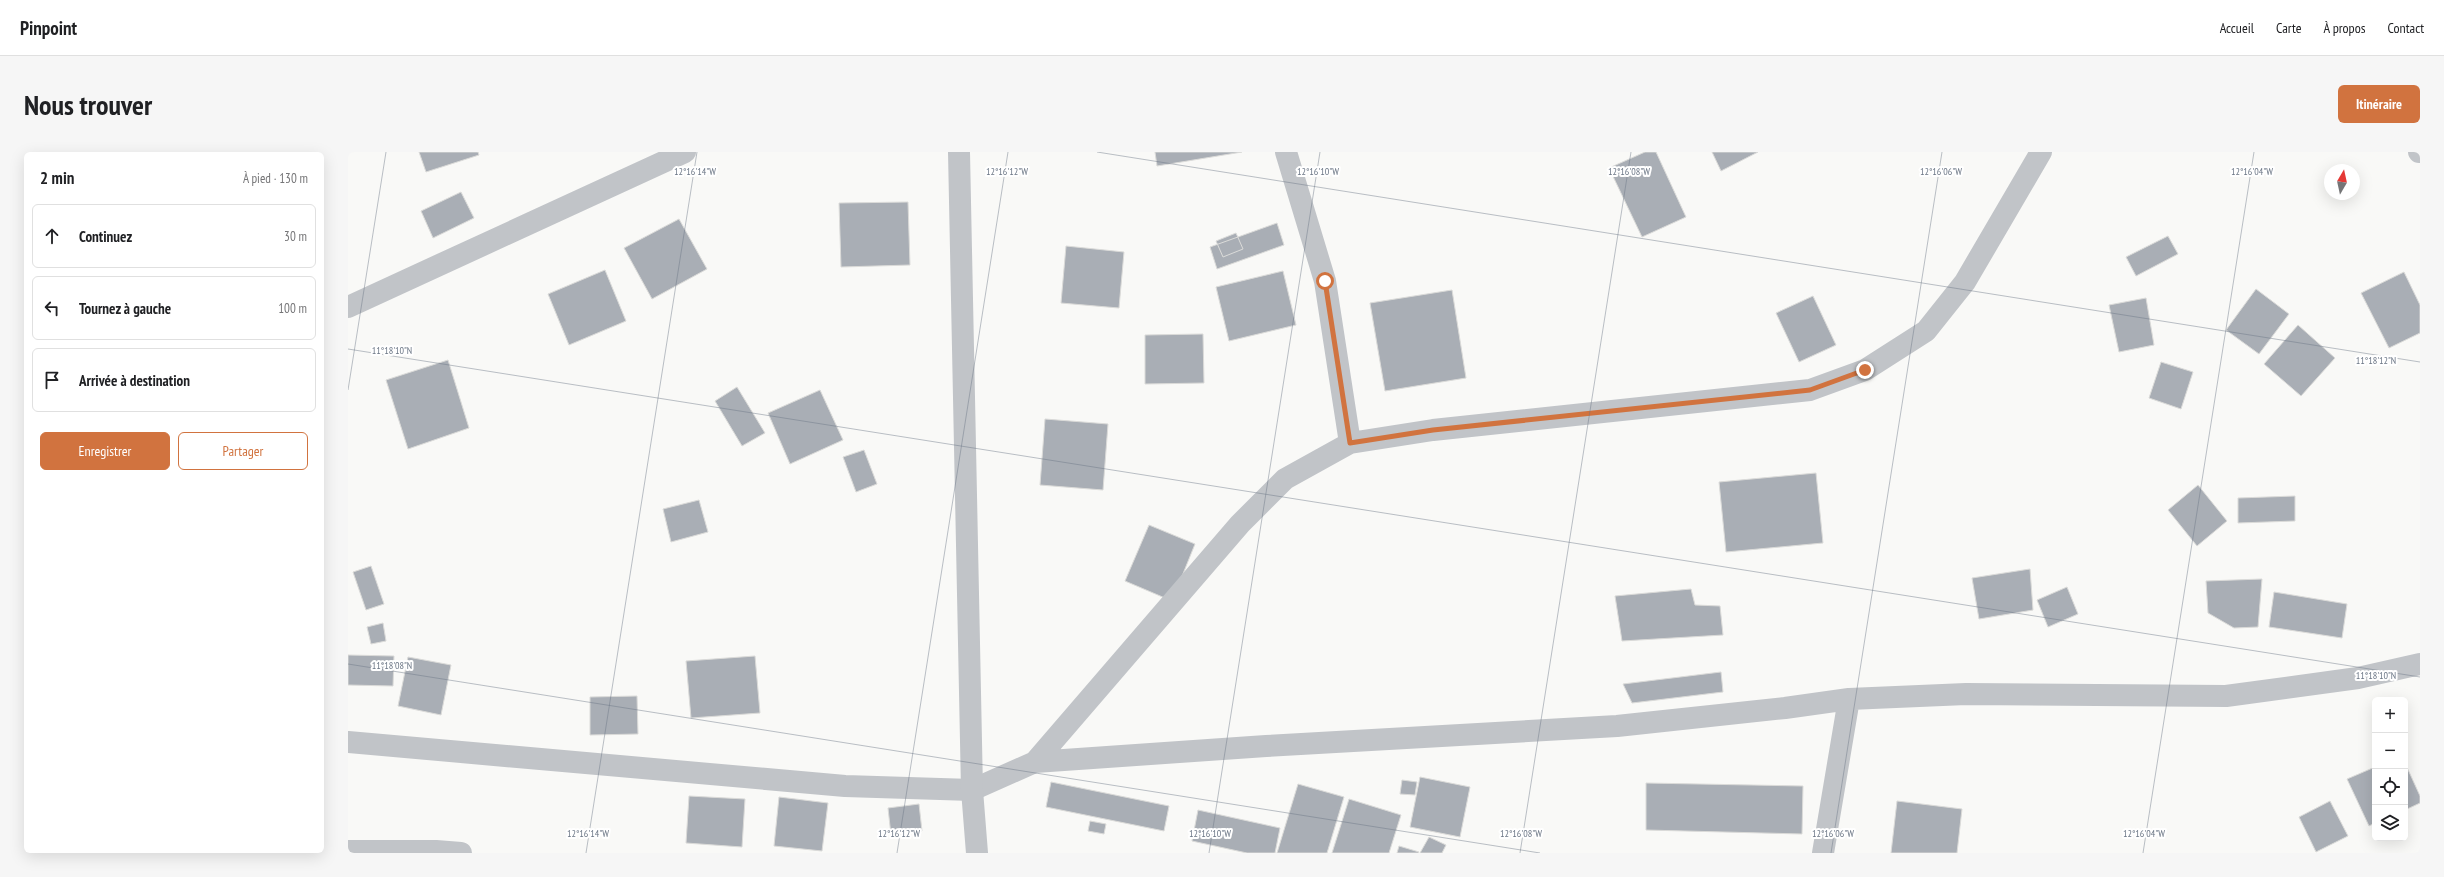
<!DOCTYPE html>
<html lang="fr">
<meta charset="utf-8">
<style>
:root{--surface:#fff;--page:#f6f6f6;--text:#202124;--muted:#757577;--line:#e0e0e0;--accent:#d1733f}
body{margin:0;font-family:"PT Sans Narrow",sans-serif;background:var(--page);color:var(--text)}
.controls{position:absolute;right:12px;bottom:12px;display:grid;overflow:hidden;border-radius:6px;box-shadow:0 4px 16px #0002}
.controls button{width:36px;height:36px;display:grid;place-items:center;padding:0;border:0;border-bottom:1px solid var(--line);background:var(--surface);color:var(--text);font:20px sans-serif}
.compass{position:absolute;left:1976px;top:12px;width:36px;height:36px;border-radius:50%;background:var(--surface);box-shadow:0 4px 16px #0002;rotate:9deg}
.stop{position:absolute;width:12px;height:12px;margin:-9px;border:3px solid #d1733f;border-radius:50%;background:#fff}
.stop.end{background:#d1733f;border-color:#fff;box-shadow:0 1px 4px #0008}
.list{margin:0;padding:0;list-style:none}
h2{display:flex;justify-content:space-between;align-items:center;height:52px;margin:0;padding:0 16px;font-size:17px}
h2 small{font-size:13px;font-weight:400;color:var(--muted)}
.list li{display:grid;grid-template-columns:26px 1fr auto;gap:12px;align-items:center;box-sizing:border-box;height:64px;margin:0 8px 8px;padding:0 8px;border:1px solid var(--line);border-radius:6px}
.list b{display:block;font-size:15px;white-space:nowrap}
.list em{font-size:13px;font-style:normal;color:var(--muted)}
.actions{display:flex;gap:8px;padding:12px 16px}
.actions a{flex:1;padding:9px 0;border:1px solid var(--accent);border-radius:6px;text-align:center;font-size:14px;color:var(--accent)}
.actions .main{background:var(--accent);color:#fff}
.icon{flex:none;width:22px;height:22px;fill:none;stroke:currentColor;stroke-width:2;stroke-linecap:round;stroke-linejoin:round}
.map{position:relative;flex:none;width:2072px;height:701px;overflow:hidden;border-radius:6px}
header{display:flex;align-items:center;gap:24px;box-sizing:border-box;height:56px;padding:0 20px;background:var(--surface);border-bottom:1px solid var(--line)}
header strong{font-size:19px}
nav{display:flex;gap:22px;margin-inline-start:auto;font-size:14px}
.intro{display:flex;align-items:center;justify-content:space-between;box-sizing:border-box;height:96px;padding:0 24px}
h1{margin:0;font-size:28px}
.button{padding:10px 18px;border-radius:6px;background:var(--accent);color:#fff;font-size:14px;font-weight:700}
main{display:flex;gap:24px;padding:0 24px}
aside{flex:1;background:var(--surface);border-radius:6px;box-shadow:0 4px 16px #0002}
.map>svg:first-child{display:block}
.building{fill:#a9aeb5;stroke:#dbdbd9}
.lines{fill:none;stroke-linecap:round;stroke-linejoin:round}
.minor{stroke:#c1c4c8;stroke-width:22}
.tertiary{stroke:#c1c4c8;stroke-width:22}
.route{stroke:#d1733f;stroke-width:5}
.ticks{fill:none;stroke:#6b7685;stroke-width:1;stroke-opacity:0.45}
.ticks-label{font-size:10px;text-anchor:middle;fill:#6b7685;stroke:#fff;stroke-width:4;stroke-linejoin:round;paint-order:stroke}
</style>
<header>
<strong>Pinpoint</strong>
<nav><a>Accueil</a><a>Carte</a><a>À propos</a><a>Contact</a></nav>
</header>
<div class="intro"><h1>Nous trouver</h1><a class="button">Itinéraire</a></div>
<main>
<aside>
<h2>2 min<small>À pied · 130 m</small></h2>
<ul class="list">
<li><svg class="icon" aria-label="ahead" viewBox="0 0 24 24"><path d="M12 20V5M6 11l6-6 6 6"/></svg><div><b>Continuez</b></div><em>30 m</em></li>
<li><svg class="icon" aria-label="left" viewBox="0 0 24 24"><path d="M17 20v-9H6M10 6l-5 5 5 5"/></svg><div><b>Tournez à gauche</b></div><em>100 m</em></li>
<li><svg class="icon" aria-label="arrive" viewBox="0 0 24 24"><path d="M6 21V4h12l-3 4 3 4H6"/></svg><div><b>Arrivée à destination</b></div></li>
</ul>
<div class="actions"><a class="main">Enregistrer</a><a>Partager</a></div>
</aside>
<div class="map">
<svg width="2072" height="701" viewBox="0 0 2072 701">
<rect width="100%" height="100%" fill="#f9f9f7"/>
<!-- building -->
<path class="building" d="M71,0H130L131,3L78,20Z
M807,0H894L809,14Z
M1297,0H1308L1338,65L1294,85L1261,16Z
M1364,0H1410L1373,19Z
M113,40L126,66L85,86L73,59Z
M560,50L562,113L493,115L491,51Z
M331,67L359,117L304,147L276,96Z
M929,71L936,93L869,117L862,95Z
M888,81L895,97L875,105L868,89Z
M1820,84L1830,102L1788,124L1778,105Z
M718,94L776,100L771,156L713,151Z
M257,118L278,169L221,193L200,142Z
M935,119L948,173L881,189L868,135Z
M2056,120L2072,153V181L2041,196L2013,141Z
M1908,137L1941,162L1911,202L1878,178Z
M1104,138L1118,226L1037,239L1022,151Z
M1465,144L1488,193L1451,210L1428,161Z
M1798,146L1806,193L1771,200L1761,153Z
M1950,173L1987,206L1953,244L1916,212Z
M855,182L856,231L797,232V183Z
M100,208L121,276L60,297L38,228Z
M1813,210L1845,220L1833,257L1801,246Z
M389,235L417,281L394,294L367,249Z
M472,238L495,288L442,312L420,261Z
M697,267L760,272L755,338L692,333Z
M516,298L529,332L508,340L495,305Z
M1468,321L1475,391L1378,400L1371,330Z
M1850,333L1879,369L1849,394L1820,358Z
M1947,344V369L1890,371V346Z
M351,348L360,380L323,390L315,357Z
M801,373L847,392L824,449L777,429Z
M23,414L36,452L18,458L5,420Z
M1682,417L1685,458L1631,467L1624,426Z
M1914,427L1910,475L1886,476L1860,461L1858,429Z
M1719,435L1730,462L1700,475L1689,448Z
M1343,437L1347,453L1372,454L1375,483L1274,489L1267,444Z
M1926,440L1999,452L1994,486L1921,475Z
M35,471L38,489L23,492L19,475Z
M0,503L46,504L45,534L0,533Z
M407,504L412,561L343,566L338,509Z
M60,505L103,513L93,563L50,554Z
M1373,520L1375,540L1284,551L1275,532Z
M289,544L290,582L242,583V545Z
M2057,611L2072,644V651L2057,658Z
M2027,615V671L2021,674L1999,627Z
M1072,625L1122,635L1112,685L1062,675Z
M1054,628L1069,630L1067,643L1052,642Z
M703,630L821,654L816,679L698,655Z
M1298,631L1455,634L1454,682L1298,678Z
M950,632L996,645L979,701H929Z
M341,644L397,647L394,695L338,691Z
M431,645L480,651L474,699L426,694Z
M1001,647L1053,663L1041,701H984Z
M1549,649L1614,657L1609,701H1543Z
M1982,649L2000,684L1968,700L1951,665Z
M571,652L574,679L543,683L540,656Z
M850,658L932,676L927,701H899L844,689Z
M742,669L758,672L756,682L740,679Z
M1081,685L1098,693L1094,701H1072Z
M1051,694L1071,700L1070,701H1049Z"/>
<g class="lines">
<!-- minor -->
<path class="minor" d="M938,0L977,129L1002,291
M2071,0H2072
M0,155L337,0
M0,590L497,634L624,638L687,610L918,594L1269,574L1437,556L1501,547L1618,542L1878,544L2010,526L2072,512
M687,610L892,372L937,327L1002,291L1085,278L1462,238L1517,218L1578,179L1617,130L1693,0
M0,699H88L113,701
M1475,701L1501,547"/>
<!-- tertiary -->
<path class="tertiary" d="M611,0L624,638L629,701"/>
</g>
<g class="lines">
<!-- route -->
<path class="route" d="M977,129L1002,291L1085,278L1462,238L1517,218"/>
</g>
<!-- ticks -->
<path class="ticks" d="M749,0L2072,210M0,197L2072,525M0,238L38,0M0,512L1192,701M238,701L349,0M549,701L660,0M861,701L972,0M1172,701L1283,0M1483,701L1594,0M1795,701L1906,0"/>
<g class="ticks-label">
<text x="347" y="23">12°16'14"W</text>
<text x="659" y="23">12°16'12"W</text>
<text x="970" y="23">12°16'10"W</text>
<text x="1281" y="23">12°16'08"W</text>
<text x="1593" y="23">12°16'06"W</text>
<text x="1904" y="23">12°16'04"W</text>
<text x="44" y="202">11°18'10"N</text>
<text x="2028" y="212">11°18'12"N</text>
<text x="44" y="517">11°18'08"N</text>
<text x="2028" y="527">11°18'10"N</text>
<text x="240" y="685">12°16'14"W</text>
<text x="551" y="685">12°16'12"W</text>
<text x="862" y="685">12°16'10"W</text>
<text x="1173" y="685">12°16'08"W</text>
<text x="1485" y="685">12°16'06"W</text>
<text x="1796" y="685">12°16'04"W</text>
</g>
</svg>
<div class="controls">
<button>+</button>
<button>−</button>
<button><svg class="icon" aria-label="locate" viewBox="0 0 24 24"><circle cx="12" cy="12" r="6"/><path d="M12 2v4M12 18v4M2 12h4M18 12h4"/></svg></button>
<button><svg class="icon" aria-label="layers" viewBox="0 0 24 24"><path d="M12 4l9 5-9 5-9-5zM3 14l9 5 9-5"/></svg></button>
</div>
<svg class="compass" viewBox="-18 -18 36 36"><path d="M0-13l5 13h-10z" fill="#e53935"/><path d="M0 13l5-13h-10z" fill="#757577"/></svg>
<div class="stop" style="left:977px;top:129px"></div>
<div class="stop end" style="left:1517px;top:218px"></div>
</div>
</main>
